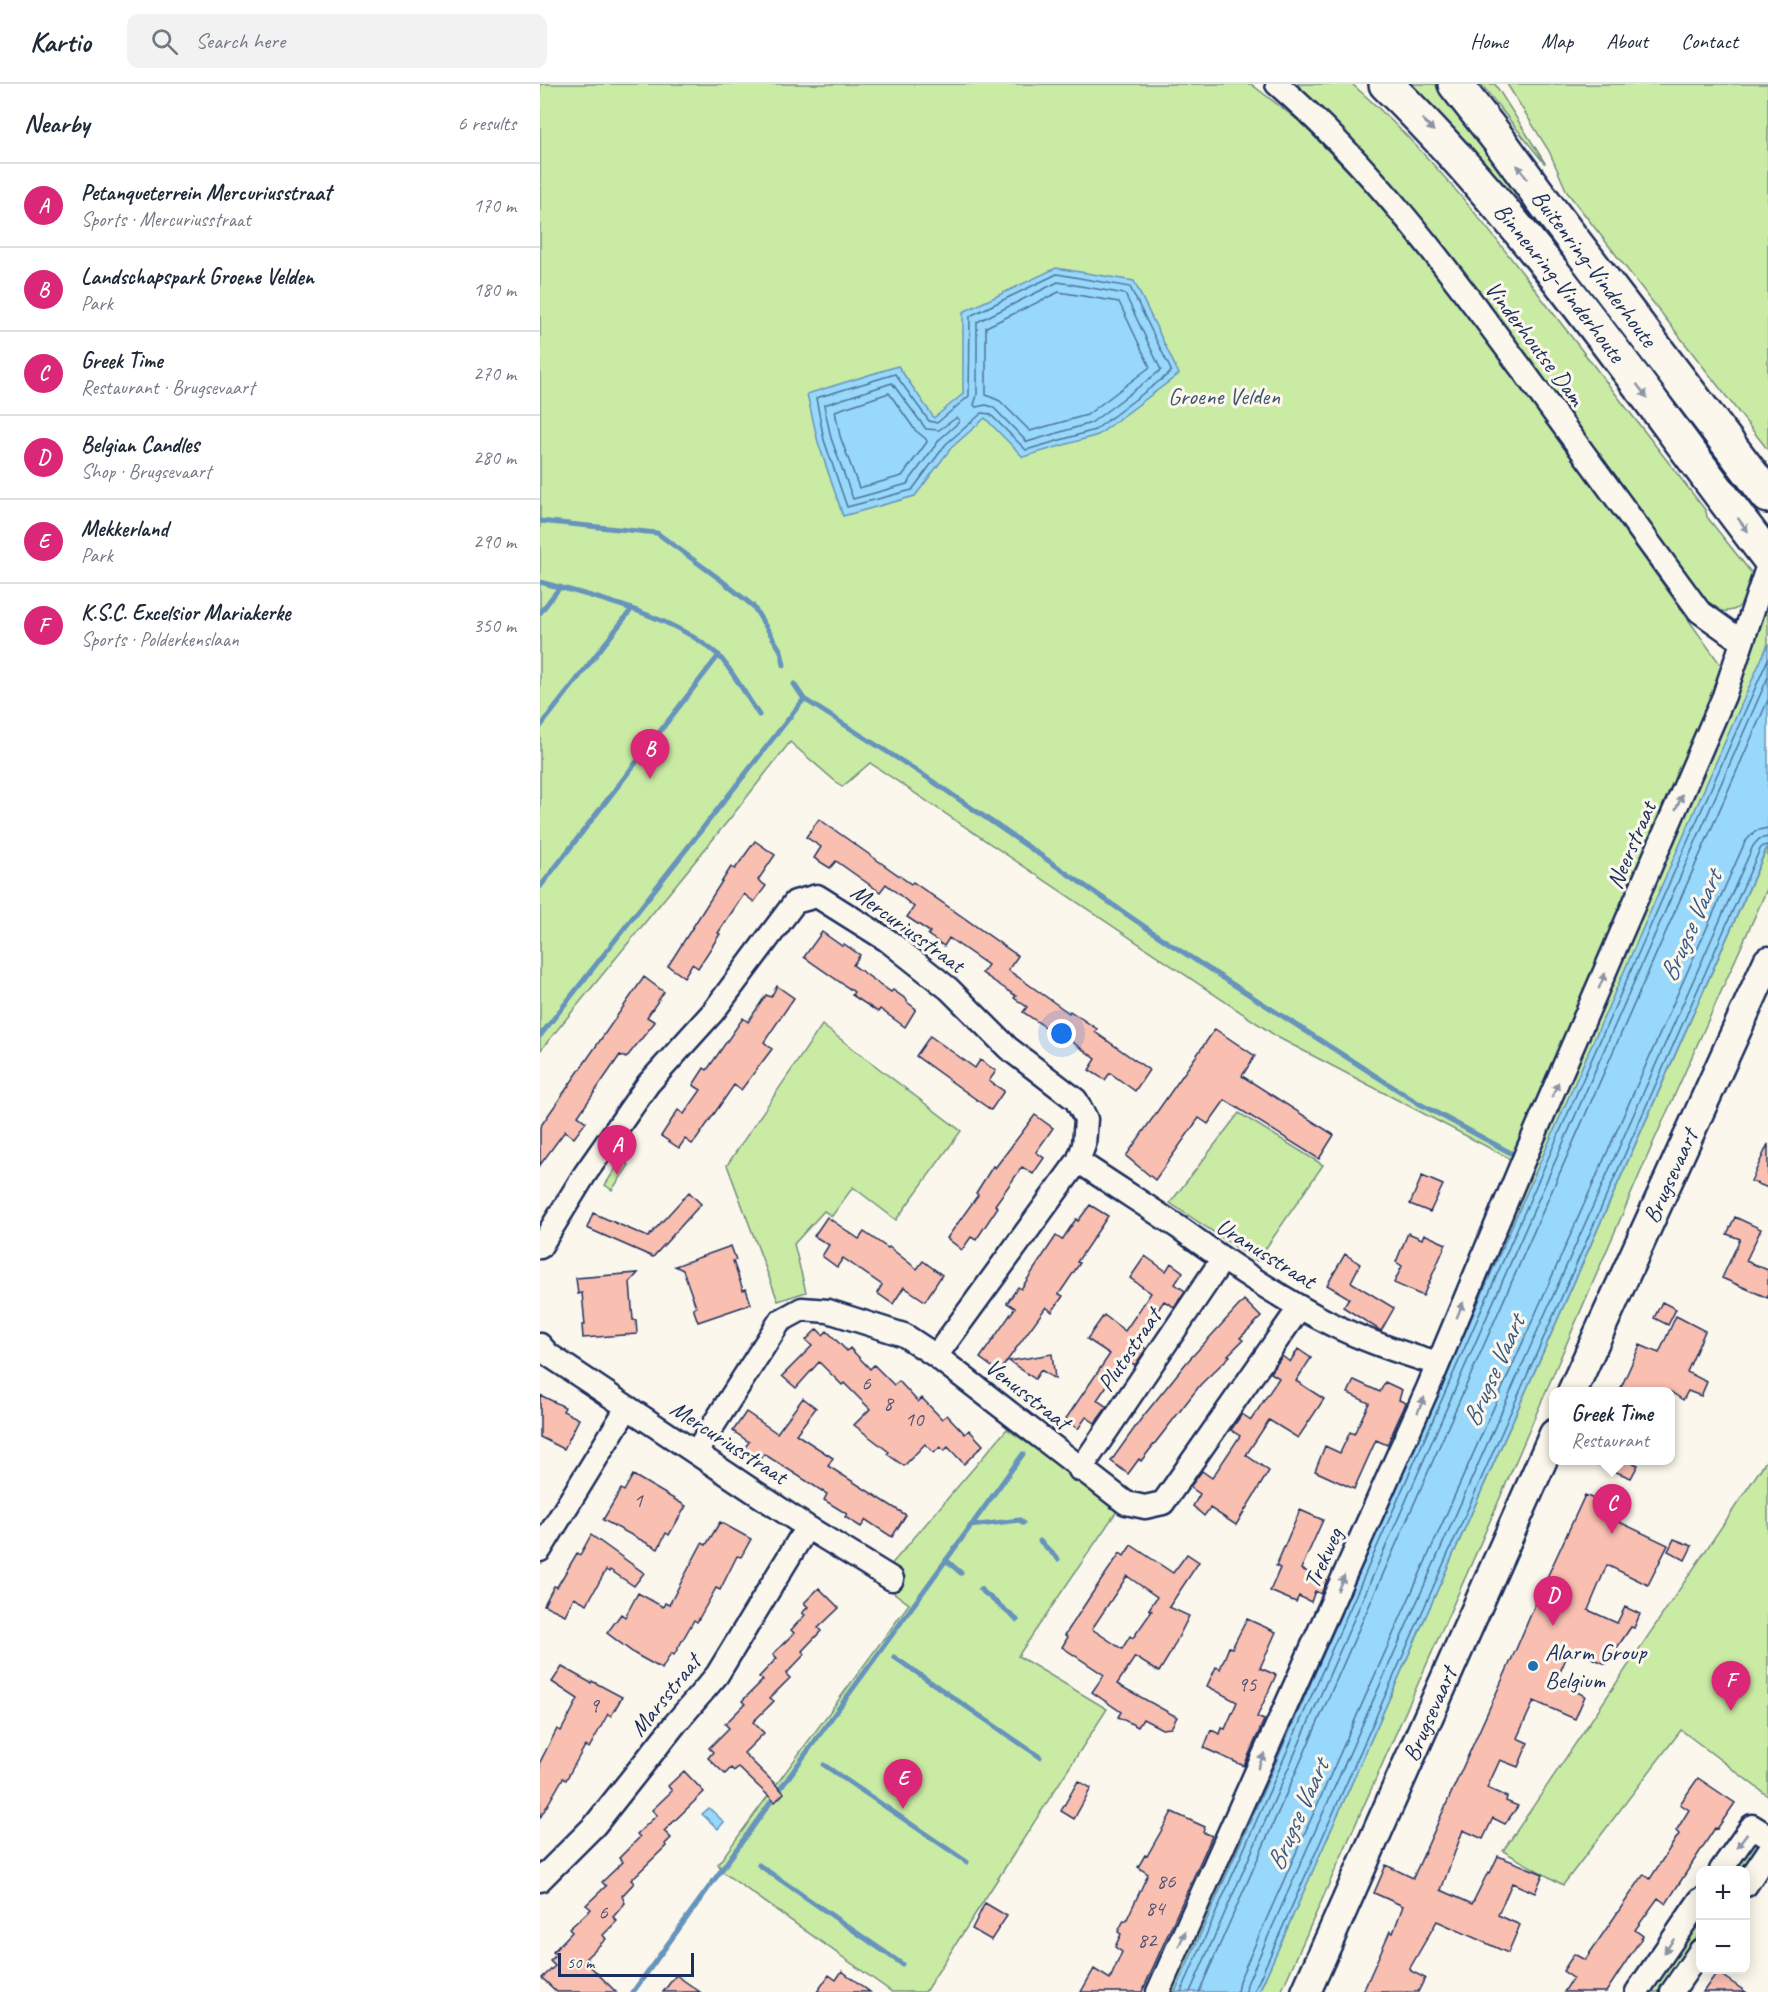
<!DOCTYPE html>
<meta charset="utf-8">
<style>
:root{--surface:#fff;--page:#f2f2f3;--text:#1f2937;--muted:#747a83;--line:#e0e1e3;--accent:#db2777}
body{margin:0;font-family:Caveat,sans-serif;background:var(--page);color:var(--text)}
.controls{position:absolute;right:18px;bottom:18px;display:grid;overflow:hidden;border-radius:12px;box-shadow:0 3px 15px #0003}
.controls button{width:54px;height:54px;display:grid;place-items:center;padding:0;border:0;border-bottom:2px solid var(--line);background:var(--surface);color:var(--text);font:30px sans-serif}
.scale{position:absolute;left:18px;bottom:15px;width:136px;box-sizing:border-box;padding-left:6px;border:3px solid #1b2f5e;border-top:0;font-size:16px;line-height:21px;white-space:nowrap;color:#1b2f5e;-webkit-text-stroke:4px #fbf7ec;paint-order:stroke}
.you{position:absolute;left:522px;top:950px;width:21px;height:21px;margin:-15px;border:4px solid #fff;border-radius:50%;background:#1a73e8;box-shadow:0 0 0 9px #1a73e833}
.badge{display:grid;place-items:center;width:39px;height:39px;border-radius:50%;background:var(--accent);color:#fff;font-size:20px;font-weight:700}
.pin{position:absolute;translate:-50% -50px;filter:drop-shadow(0 2px 3px #0008)}
.pin::after{content:'';position:absolute;top:32px;width:21px;height:18px;background:inherit;clip-path:polygon(0 0,100% 0,50% 100%)}
.popup{position:absolute;left:1009px;top:1303px;width:126px;height:78px;box-sizing:border-box;display:grid;place-content:center;border-radius:12px;background:var(--surface);filter:drop-shadow(0 2px 4px #0005);font-size:20px;white-space:nowrap;color:var(--muted)}
.popup b{font-size:22px;color:var(--text)}
.popup::after{content:'';position:absolute;left:50%;top:100%;margin-left:-12px;border:12px solid transparent;border-top-color:var(--surface)}
.list{margin:0;padding:0;list-style:none}
h2{display:flex;justify-content:space-between;align-items:center;height:78px;margin:0;padding:0 24px;font-size:26px}
h2 small{font-size:20px;font-weight:400;color:var(--muted)}
.list li{display:grid;grid-template-columns:39px 1fr auto;gap:18px;align-items:center;box-sizing:border-box;height:84px;padding:0 24px;border-top:2px solid var(--line)}
.list b{display:block;font-size:22px;white-space:nowrap}
.list p{margin:0;font-size:20px;white-space:nowrap;color:var(--muted)}
.list em{font-size:20px;font-style:normal;color:var(--muted)}
.icon{flex:none;width:33px;height:33px;fill:none;stroke:currentColor;stroke-width:2;stroke-linecap:round;stroke-linejoin:round}
.map{position:relative;flex:none;width:1228px;height:1908px;overflow:hidden}
header{display:flex;align-items:center;gap:36px;box-sizing:border-box;height:84px;padding:0 30px;background:var(--surface);border-bottom:2px solid var(--line)}
header strong{font-size:28px}
nav{display:flex;gap:33px;margin-inline-start:auto;font-size:21px}
.search{width:420px;height:54px;background:var(--page);display:flex;align-items:center;gap:15px;box-sizing:border-box;padding:0 21px;border-radius:12px;color:var(--muted);font-size:22px}
main{display:flex}
aside{flex:1;background:var(--surface)}
.map>svg:first-child{display:block}
.green{fill:#caeba4;stroke:#728d81;stroke-width:1.5}
.water{fill:#98d8fa;stroke:#6694bc;stroke-width:1.5}
.lines{fill:none;stroke-linecap:round;stroke-linejoin:round}
.shore{stroke:#4d739c;stroke-width:1.5}
.stream{stroke:#6694bc;stroke-width:5}
.building{fill:#f9bfb1;stroke:#1b2f5e;stroke-width:1.5;fill-rule:evenodd}
.minor-casing{stroke:#1b2f5e;stroke-width:27}
.major-casing{stroke:#1b2f5e;stroke-width:33}
.highway-casing{stroke:#1b2f5e;stroke-width:38}
.minor{stroke:#fbf7ec;stroke-width:22}
.major{stroke:#fbf7ec;stroke-width:28}
.highway{stroke:#fbf7ec;stroke-width:33}
.oneway{fill:#8b93a5}
.poi-dot{fill:#1f6fb2;stroke:#fbf7ec;stroke-width:2}
.labels{text-anchor:middle;stroke-width:6;stroke-linejoin:round;paint-order:stroke}
.number-label{font-size:21px;fill:#525373}
.street-label{font-size:24px;fill:#1b2f5e;stroke:#fbf7ec}
.park-label{font-size:24px;fill:#3e556c;stroke:#fbf7ec}
.poi-label{font-size:24px;fill:#1b2f5e;stroke:#fbf7ec;text-anchor:start}
.water-label{font-size:26px;font-style:italic;fill:#3a5985;stroke:#fbf7ec}
</style>
<header>
<strong>Kartio</strong>
<div class="search"><svg class="icon" aria-label="search" viewBox="0 0 24 24"><circle cx="10" cy="10" r="6"/><path d="M15 15l6 6"/></svg>Search here</div>
<nav><a>Home</a><a>Map</a><a>About</a><a>Contact</a></nav>
</header>
<main>
<aside>
<h2>Nearby<small>6 results</small></h2>
<ul class="list">
<li><span class="badge">A</span><div><b>Petanqueterrein Mercuriusstraat</b><p>Sports · Mercuriusstraat</p></div><em>170 m</em></li>
<li><span class="badge">B</span><div><b>Landschapspark Groene Velden</b><p>Park</p></div><em>180 m</em></li>
<li><span class="badge">C</span><div><b>Greek Time</b><p>Restaurant · Brugsevaart</p></div><em>270 m</em></li>
<li><span class="badge">D</span><div><b>Belgian Candles</b><p>Shop · Brugsevaart</p></div><em>280 m</em></li>
<li><span class="badge">E</span><div><b>Mekkerland</b><p>Park</p></div><em>290 m</em></li>
<li><span class="badge">F</span><div><b>K.S.C. Excelsior Mariakerke</b><p>Sports · Polderkenslaan</p></div><em>350 m</em></li>
</ul>
</aside>
<div class="map">
<svg width="1228" height="1908" viewBox="0 0 1228 1908">
<rect width="100%" height="100%" fill="#fbf7ec"/>
<filter id="ink" filterUnits="userSpaceOnUse"><feTurbulence type="fractalNoise" baseFrequency=".0167" numOctaves="2"/><feDisplacementMap in="SourceGraphic" scale="12" xChannelSelector="R" yChannelSelector="G"/><feConvolveMatrix kernelMatrix="1 2 1 2 8 2 1 2 1" color-interpolation-filters="sRGB"/></filter>
<g filter="url(#ink)">
<!-- green -->
<path class="green" d="M0,0H711L759,37L859,139L983,305L1183,584L1036,923L976,1078L739,954L330,679L302,703L250,658L192,732L0,967Z
M748,0H812C888,66 950,146 1010,225C1062,292 1114,360 1166,427L1167,433L1213,491C1201,521 1205,530 1170,527Z
M865,0H895L905,12L1199,392L1195,404Z
M941,0H955L1005,79H1004Z
M967,0H1228V366L1027,108L1009,67Z
M1228,511V561L635,1908H627Z
M1228,762V803L1114,1057L937,1467L741,1908H719Z
M282,941L421,1047L356,1136L313,1103L292,1132L284,1127L254,1160L266,1208L238,1217L187,1081Z
M699,1029L783,1081L717,1177L630,1119Z
M81,1076L89,1081L72,1106L65,1101Z
M467,1345L579,1424L478,1572L567,1625L385,1908H352L184,1789L178,1780L369,1520L342,1500L343,1490Z
M1228,1374V1712L1141,1646L1023,1801L963,1767Z
M1209,1756H1217L1219,1761L1203,1786H1188Z
M1160,1826V1848L1120,1908H1104Z"/>
<!-- water -->
<path class="water" d="M516,184L594,197L639,290L558,351L483,373L445,334L411,364L375,412L303,432L278,358L267,310L358,282L394,334L423,310V228Z
M1228,560V761L719,1908H635Z
M169,1724L184,1738L178,1745L162,1730Z"/>
<g class="lines">
<!-- shore -->
<path class="shore" d="M517,190L590,203L631,286L630,289L555,346L486,366L450,330L442,329L406,360L372,406L307,423L284,356L276,314L355,290L389,337L397,339L429,312L430,232Z
M518,198L585,210L621,286L551,339L487,358L453,323L446,321L436,323L434,321L437,311V238Z
M519,208L579,218L610,283L547,331L490,347L460,317L446,311V243Z
M352,299L386,345L399,346L416,334L419,335V338L400,355L367,400L313,415L291,354L284,321Z
M349,309L375,346L386,355L387,358L362,392L319,404L300,352L295,327Z
M641,1908L1228,575
M650,1908L1228,593
M659,1908L1228,616
M697,1908L699,1897L1205,758L1215,747L1228,744
M706,1908L707,1900L1213,762L1219,755L1228,753
M714,1908L1220,765L1223,762L1228,761"/>
<!-- stream -->
<path class="stream" d="M0,437L117,449L181,496L213,522L241,567L244,581
M0,498C56,513 133,532 177,570C189,581 209,616 219,631
M0,529L20,503
M264,615L382,690L630,860L878,1019L971,1069
M0,643L91,526
M0,803L179,571
M0,952L264,615L254,600
M430,1442L480,1436L483,1439
M500,1457L518,1475
M406,1476L421,1489
M440,1505L477,1536
M354,1573L500,1673
M284,1681L427,1778
M219,1781L362,1880
M93,1908L483,1370"/>
</g>
<!-- building -->
<path class="building" d="M279,735L371,800L373,798L478,872L468,886L529,929L530,927L557,945L555,948L609,986L595,1007L570,989L565,996L549,986L556,975L518,948L516,950L483,928L487,923L474,914L476,912L442,889L448,881L409,854L404,862L388,851L390,848L367,833L374,823L346,800L340,808L296,777L290,784L274,774L281,763L266,753Z
M215,757L235,771L218,796L226,802L214,818L204,810L178,849L180,850L158,884L152,880L144,893L128,882L191,783L195,785Z
M282,848L302,862L304,860L320,871L313,881L351,908L353,906L367,916V918L376,925L365,943L340,925L338,928L312,911L314,908L264,873Z
M104,893L124,908L107,933L115,938L86,974L80,971L38,1032L46,1038L34,1054L25,1047L0,1081V1043Z
M237,902L254,914L224,958L232,965L201,1006L194,1001L156,1056L152,1060L145,1055L139,1064L121,1052L138,1026L144,1030L161,1006L153,1001L164,984L167,986L203,934L208,938L226,911L231,913Z
M675,945L715,972L702,992L794,1051L779,1075L685,1016L668,1040L659,1034L615,1096L586,1072Z
M390,952L435,984L440,976L456,987L449,997L464,1007L451,1026L376,972Z
M495,1031L513,1044L496,1068L504,1074L493,1090L482,1083L455,1121L458,1123L436,1156L431,1153L422,1166L407,1154L438,1111L436,1109L453,1082L455,1084Z
M1228,1060V1104L1211,1097Z
M882,1092L903,1101L890,1128L870,1120Z
M149,1108L161,1120L113,1173L47,1144L53,1129L108,1153Z
M550,1121L568,1132L537,1178L540,1179L519,1210L523,1212L512,1228L506,1223L459,1288L440,1274L475,1224L467,1219L478,1203L481,1205L516,1152L522,1156L536,1135L538,1137Z
M287,1133L319,1155L324,1148L348,1164L349,1163L377,1185L383,1177L402,1191L385,1217L364,1203L353,1220L337,1209L342,1201L303,1174L297,1183L282,1172L289,1161L274,1152Z
M1195,1133L1221,1145L1206,1177L1228,1186V1214L1182,1194L1200,1155L1187,1150Z
M868,1149L882,1155L884,1150L906,1160L883,1212L854,1199L862,1182L856,1178Z
M191,1162L196,1176L193,1177L203,1206L206,1205L211,1220L158,1238L153,1224L156,1223L143,1186L135,1182Z
M805,1170L820,1180L811,1198L854,1224L841,1247L803,1223L809,1214L787,1201Z
M605,1172L626,1187L631,1179L643,1188L635,1200L645,1207L634,1223L624,1217L596,1258L606,1265L595,1281L585,1275L557,1316L567,1323L555,1339L546,1333L538,1345L525,1336L570,1270L547,1255L564,1231L585,1247L611,1209L590,1194Z
M98,1189L90,1198L93,1236H96L97,1250L43,1254L42,1241H45L42,1209L38,1210L36,1194Z
M704,1216L721,1233L700,1254L703,1256L688,1271L690,1272L661,1300L601,1377L599,1375L588,1390L571,1377L601,1335L647,1278Z
M1122,1218L1136,1225L1128,1241L1114,1234Z
M1136,1232L1165,1247L1147,1288L1167,1298L1161,1312L1148,1307L1143,1316L1131,1308H1079L1100,1261L1119,1269Z
M277,1245L283,1251L287,1247L307,1267L310,1264L330,1285L334,1281L354,1301L359,1297L378,1318L382,1314L402,1335L407,1331L425,1350L429,1346L443,1361L424,1380L408,1363L404,1367L400,1363L394,1369L385,1360L364,1382L347,1370L349,1368L314,1341L330,1325L304,1299L302,1301L279,1278L256,1304L242,1292L272,1262L266,1256Z
M758,1265L771,1274L756,1297L784,1315L758,1354L729,1336L706,1371L729,1387L696,1441L670,1424L664,1432L653,1422L660,1410L650,1403L662,1387L672,1394L700,1352L691,1346L702,1330L711,1336L739,1294L731,1289L742,1272L750,1278Z
M512,1270L515,1295L501,1286L495,1295L469,1277Z
M814,1296L840,1308L845,1298L862,1306L859,1316L866,1319L847,1361L836,1356L814,1405L775,1387L785,1362L800,1369L810,1348L814,1350L829,1319L808,1309Z
M0,1311L25,1323L23,1327L39,1335L24,1365L0,1353Z
M263,1314L276,1324L256,1350L293,1374L288,1382L366,1431L352,1453L326,1436L321,1443L305,1433L307,1430L284,1416L287,1410L224,1370L218,1378L202,1367L209,1358L193,1347L206,1328L237,1349Z
M1049,1377H1088L1098,1381L1091,1394Z
M93,1391L146,1422L129,1451L126,1449L118,1465L63,1436L81,1405L84,1407Z
M1045,1411L1071,1423L1068,1429L1073,1431L1071,1434L1128,1461L1108,1501L1067,1481L1048,1526L1077,1539L1085,1523L1100,1530L1094,1544L1091,1543L1066,1580L1030,1565L1018,1593L1037,1602L1035,1607L1045,1612L1035,1635L994,1617L977,1654L988,1659L978,1683L960,1676L947,1704L967,1713L966,1717L978,1722L965,1740L953,1734L943,1755L923,1746L901,1806L932,1820L948,1788L950,1789L958,1772L1003,1790L995,1809L972,1799L958,1831L980,1841L968,1869L897,1837L870,1884L871,1887L885,1894L878,1908H823L850,1847L853,1849L863,1822L834,1809L846,1781L873,1794L977,1563L1003,1502Z
M760,1426L783,1436L761,1485L787,1496L781,1510L775,1507L771,1518L759,1512L756,1518L730,1507L740,1484L736,1482Z
M180,1438L211,1455L201,1473L197,1472L180,1506L176,1504L157,1538L154,1536L134,1571L131,1569L122,1585L95,1570L67,1549L81,1530L85,1533L98,1509L123,1523L125,1519L129,1521L162,1459L166,1461Z
M51,1451L104,1489L94,1502L70,1486L69,1488L66,1486L47,1520L34,1513L25,1531L4,1521L14,1502L17,1503L37,1469L40,1471Z
M1134,1455L1152,1462L1145,1476L1128,1467Z
M591,1461L633,1489L647,1470L659,1478L629,1523L649,1532L630,1570L619,1588L595,1573L577,1600L637,1633L631,1644L622,1645L603,1635L598,1643L578,1633L581,1628L552,1608L564,1591L522,1563L528,1553L525,1551L551,1511L580,1469L584,1472ZM587,1492L617,1513L609,1525L612,1527L593,1554L590,1552L582,1565L552,1545Z
M279,1504L299,1524L278,1544L281,1547L262,1567L265,1570L246,1590L250,1594L230,1614L234,1617L213,1638L224,1649L204,1669L244,1709L235,1718L198,1683L194,1687L191,1684L185,1690L168,1674L173,1668L169,1664L189,1644L185,1640L205,1620L202,1617L223,1596L219,1593L237,1574L233,1570L254,1549L251,1546L265,1531L262,1529L268,1523L264,1519Z
M707,1535L736,1548L720,1584L736,1591L717,1633L724,1636L704,1682L664,1664L671,1646L680,1650L682,1644L685,1645L697,1618L667,1602L676,1583L680,1585L689,1563L692,1564Z
M22,1583L51,1599L52,1597L82,1613L71,1632L68,1630L49,1664L45,1662L26,1696L23,1694L0,1734V1678L17,1645L21,1647L38,1615L12,1598Z
M144,1687L164,1708L124,1747L131,1754L125,1760L126,1762L91,1796L94,1799L82,1812L85,1819L73,1833L77,1837L63,1851L66,1855L46,1874L53,1881L51,1883L76,1908H17L2,1894L15,1882L10,1877L16,1871L13,1868L32,1848L29,1845L51,1825L46,1821L66,1802L62,1798L83,1778L79,1774L100,1753L97,1750L117,1731L112,1726L132,1707L128,1702Z
M1158,1694L1195,1719L1177,1745L1175,1744L1126,1820L1118,1814L1095,1846L1103,1852L1066,1908H1024L1033,1894L1023,1887L1034,1870L1045,1876L1104,1790L1110,1795L1139,1750L1136,1747L1149,1726L1140,1720Z
M538,1697L551,1704L534,1735L521,1727Z
M632,1728L665,1743L663,1748L672,1752L602,1908H541L554,1885L570,1895L582,1868L575,1863L581,1850L578,1848L584,1836L586,1837L608,1790L598,1783L605,1771L607,1772Z
M445,1819L467,1832L451,1856L432,1845Z
M302,1887L330,1908H277L289,1891L296,1896Z
M1177,1888L1187,1895L1206,1908H1163Z
M136,1891L160,1908H123Z"/>
<g class="lines">
<!-- minor casing -->
<g class="minor-casing">
<path id="minor" d="M737,0C832,82 908,185 982,285C1041,366 1100,446 1159,527L1201,557
M538,1077C572,1100 607,1122 641,1145C689,1180 738,1213 791,1240C825,1257 861,1269 898,1280
M0,1163L45,1090L108,1000L173,928L255,818L277,812L347,856L409,905L468,964L536,1016L546,1035L544,1061L538,1077L396,1272
M0,1261L9,1271L267,1443L352,1495
M156,1368L240,1237L262,1225L288,1227L364,1251L396,1272L586,1419L605,1423L623,1419L760,1223
M540,1386L682,1176
M0,1466L87,1324
M1181,1786L1212,1742L1228,1752
M0,1796L55,1741L135,1640L177,1591L267,1443
M1206,1801L1228,1768
M618,1908L888,1304L986,1070L1184,612L1228,481
M1097,1908L1160,1816
M1132,1908L1160,1867"/>
</g>
<!-- major casing -->
<g class="major-casing">
<g id="major">
<path id="s1" d="M1032,1308L1228,877"/>
<path id="s2" d="M766,1908L1014,1350"/>
</g>
</g>
<!-- highway casing -->
<g class="highway-casing">
<g id="highway">
<path id="s3" d="M846,0C991,142 1105,313 1228,473"/>
<path id="s4" d="M915,0L958,55L1007,122L1228,412"/>
</g>
</g>
<!-- minor -->
<use href="#minor" class="minor"/>
<!-- major -->
<use href="#major" class="major"/>
<!-- highway -->
<use href="#highway" class="highway"/>
</g>
<!-- one-way arrows -->
<defs><path id="oneway-solid" d="M-6-.8H1V-3.2L6.5 0L1 3.2V.8H-6Z" transform="scale(1.5)"/></defs>
<g class="oneway">
<use href="#oneway-solid" transform="translate(888 41) rotate(46)"/>
<use href="#oneway-solid" transform="translate(982 88) rotate(-126)"/>
<use href="#oneway-solid" transform="translate(1102 307) rotate(53)"/>
<use href="#oneway-solid" transform="translate(1203 441) rotate(53)"/>
<use href="#oneway-solid" transform="translate(1139 718) rotate(-67)"/>
<use href="#oneway-solid" transform="translate(1062 897) rotate(-67)"/>
<use href="#oneway-solid" transform="translate(1015 1006) rotate(-66)"/>
<use href="#oneway-solid" transform="translate(920 1226) rotate(-67)"/>
<use href="#oneway-solid" transform="translate(881 1321) rotate(-66)"/>
<use href="#oneway-solid" transform="translate(801 1499) rotate(-66)"/>
<use href="#oneway-solid" transform="translate(721 1677) rotate(-66)"/>
<use href="#oneway-solid" transform="translate(1202 1757) rotate(125)"/>
<use href="#oneway-solid" transform="translate(642 1855) rotate(-66)"/>
<use href="#oneway-solid" transform="translate(1129 1862) rotate(125)"/>
</g>
</g>
<!-- markers -->
<circle class="poi-dot" cx="993" cy="1582" r="6"/>
<g class="labels">
<!-- number labels -->
<g class="number-label">
<text x="326" y="1306">6</text>
<text x="348" y="1326">8</text>
<text x="374" y="1342">10</text>
<text x="98" y="1423">1</text>
<text x="707" y="1607">95</text>
<text x="54" y="1628">9</text>
<text x="626" y="1804">86</text>
<text x="615" y="1831">84</text>
<text x="63" y="1835">6</text>
<text x="607" y="1863">82</text>
</g>
<!-- street labels -->
<g class="street-label">
<text dy="8" stroke="none"><textPath href="#s4" startOffset="231">Buitenring-Vinderhoute</textPath></text>
<text dy="8" stroke="none"><textPath href="#s3" startOffset="264">Binnenring-Vinderhoute</textPath></text>
<text transform="translate(995 259) rotate(53)" y="8">Vinderhoutse Dam</text>
<text transform="translate(1091 761) rotate(-67)" y="8">Neerstraat</text>
<text transform="translate(368 844) rotate(36)" y="8">Mercuriusstraat</text>
<text dy="8" stroke="none"><textPath href="#s1" startOffset="237">Brugsevaart</textPath></text>
<text transform="translate(726 1169) rotate(32)" y="8">Uranusstraat</text>
<text transform="translate(589 1266) rotate(-56)" y="8">Plutostraat</text>
<text transform="translate(488 1310) rotate(38)" y="8">Venusstraat</text>
<text transform="translate(189 1358) rotate(33)" y="8">Mercuriusstraat</text>
<text transform="translate(783 1474) rotate(-66)" y="8">Trekweg</text>
<text transform="translate(125 1611) rotate(-51)" y="8">Marsstraat</text>
<text dy="8" stroke="none"><textPath href="#s2" startOffset="304">Brugsevaart</textPath></text>
</g>
<!-- park labels -->
<g class="park-label">
<text x="684" y="320">Groene Velden</text>
</g>
<!-- poi labels -->
<g class="poi-label">
<text x="1005" y="1576">Alarm Group<tspan x="1005" dy="28">Belgium</tspan></text>
</g>
<!-- water labels -->
<g class="water-label">
<text transform="translate(1150 842) rotate(-66)" y="9">Brugse Vaart</text>
<text transform="translate(953 1287) rotate(-66)" y="9">Brugse Vaart</text>
<text transform="translate(757 1731) rotate(-66)" y="9">Brugse Vaart</text>
</g>
</g>
</svg>
<div class="controls">
<button>+</button>
<button>−</button>
</div>
<div class="scale">50 m</div>
<div class="you"></div>
<div class="pin badge" style="left:77px;top:1091px">A</div>
<div class="pin badge" style="left:110px;top:695px">B</div>
<div class="pin badge" style="left:1072px;top:1450px">C</div>
<div class="popup"><b>Greek Time</b>Restaurant</div>
<div class="pin badge" style="left:1013px;top:1542px">D</div>
<div class="pin badge" style="left:363px;top:1725px">E</div>
<div class="pin badge" style="left:1191px;top:1627px">F</div>
</div>
</main>
